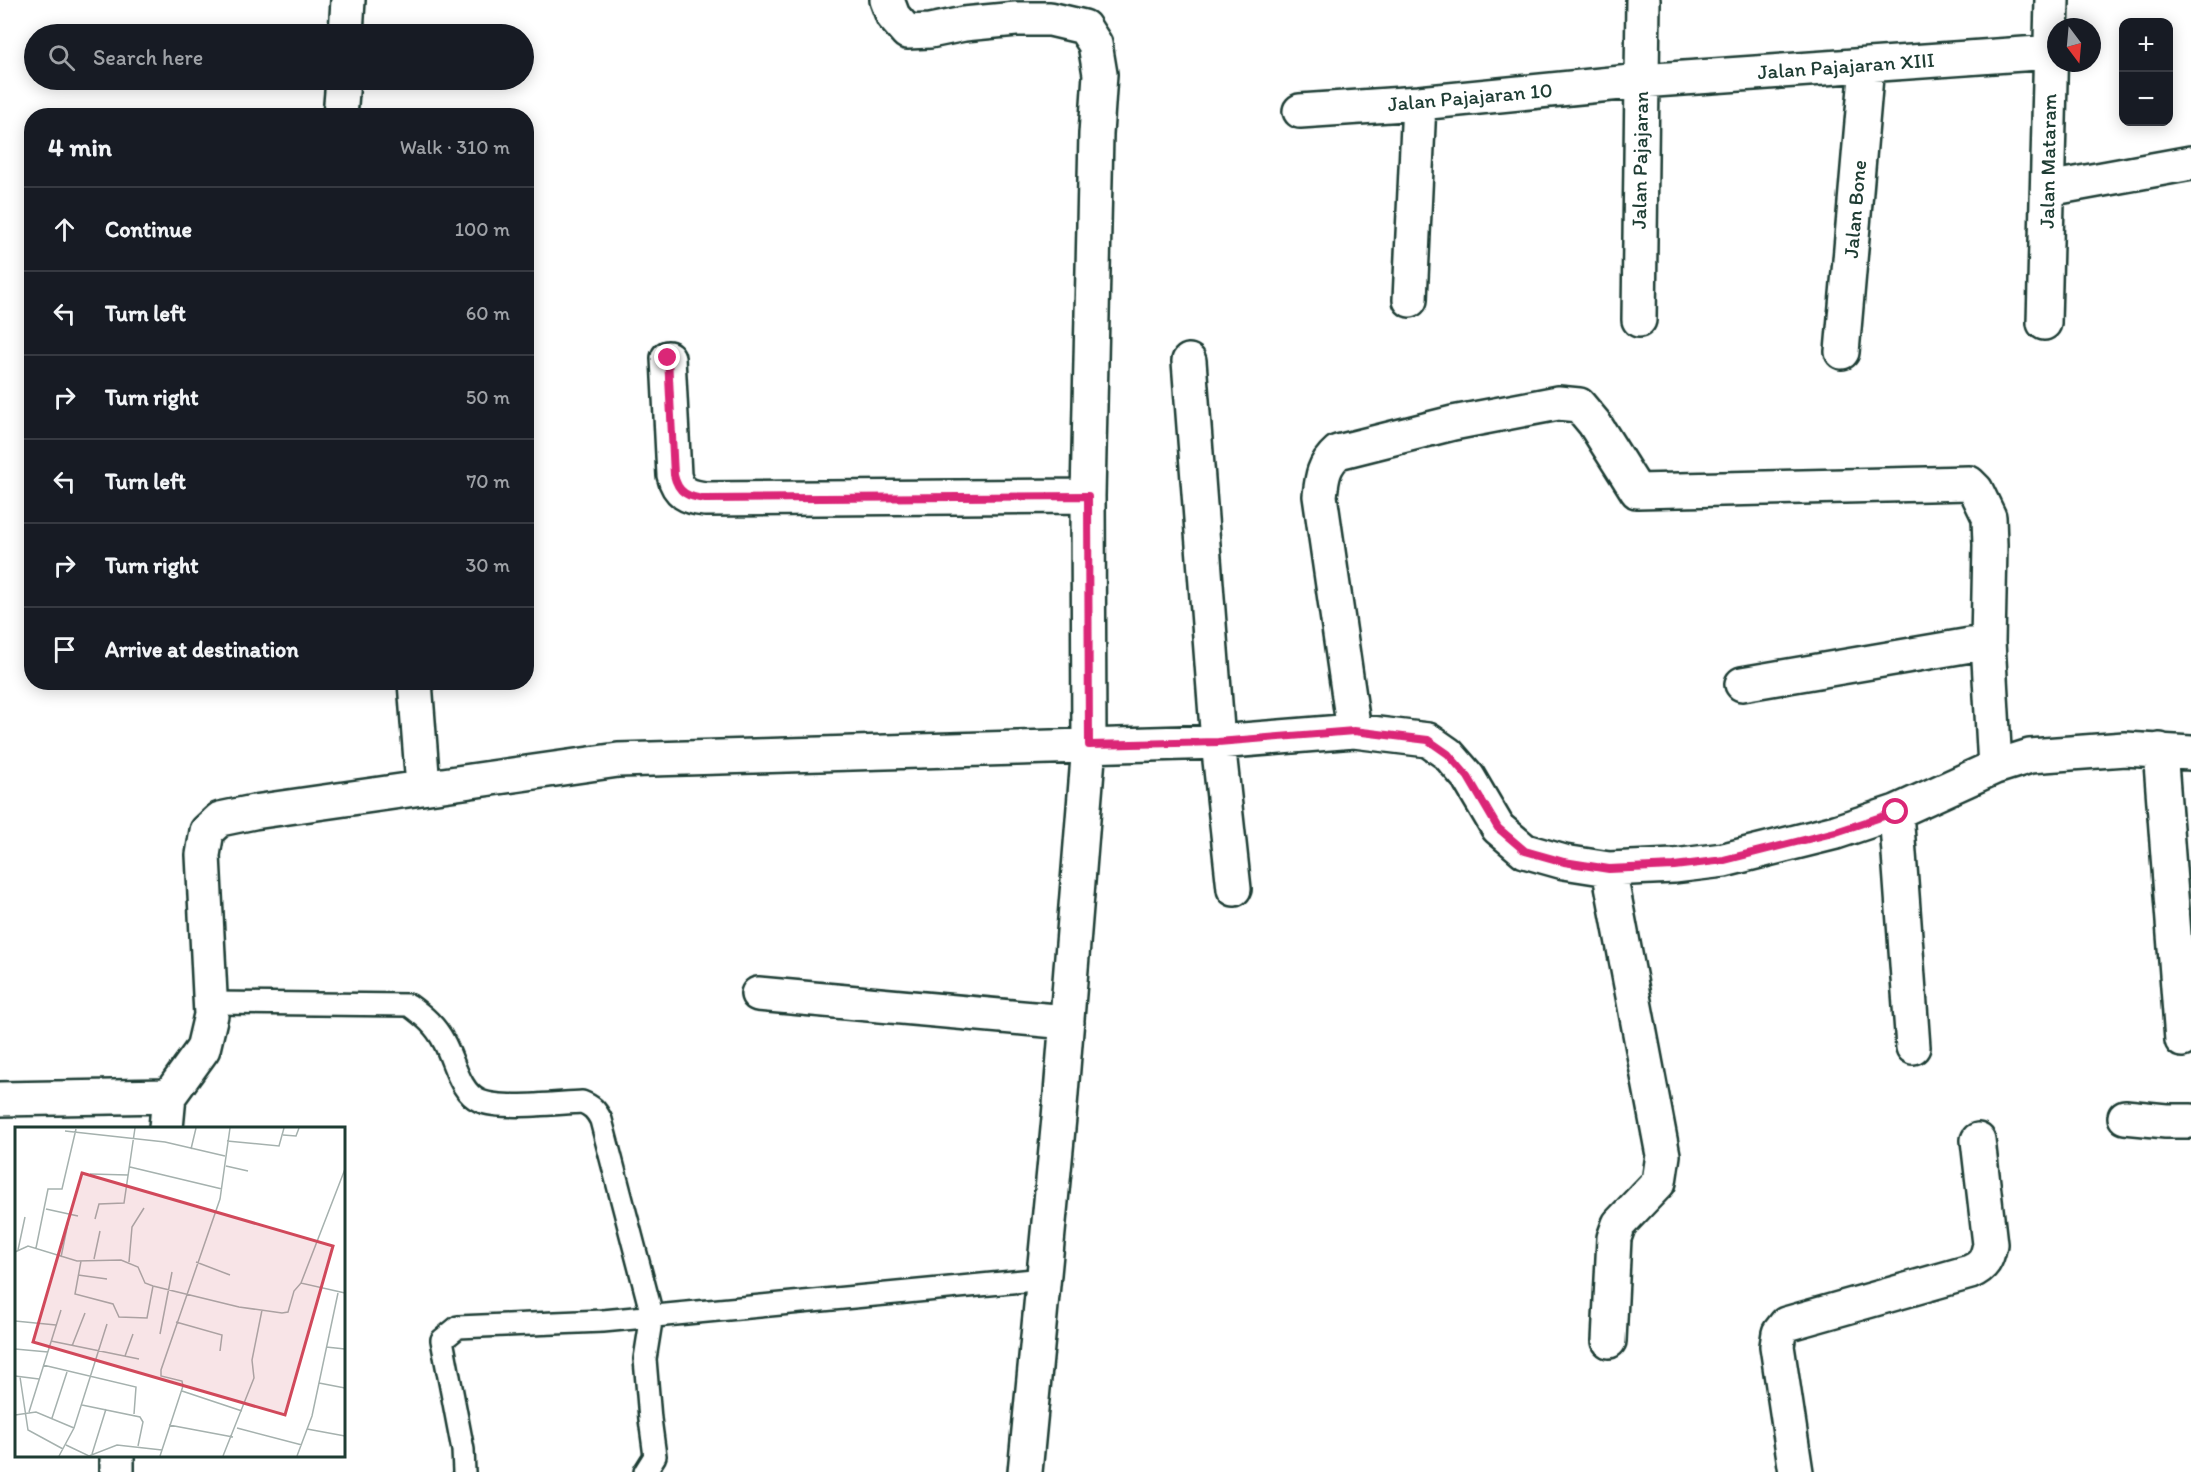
<!DOCTYPE html>
<meta charset="utf-8">
<style>
:root{--surface:#171b24;--page:#242831;--text:#f1f3f6;--muted:#9ea1a6;--line:#363941}
body{margin:0;font-family:Itim,sans-serif;background:var(--page);color:var(--text)}
.controls{position:absolute;right:18px;top:18px;display:grid;overflow:hidden;border-radius:12px;box-shadow:0 3px 15px #0003}
.controls button{width:54px;height:54px;display:grid;place-items:center;padding:0;border:0;border-bottom:2px solid var(--line);background:var(--surface);color:var(--text);font:30px sans-serif}
.compass{position:absolute;left:2047px;top:18px;width:54px;height:54px;border-radius:50%;background:var(--surface);box-shadow:0 3px 15px #0003;rotate:164deg}
.stop{position:absolute;width:18px;height:18px;margin:-14px;border:4px solid #db2777;border-radius:50%;background:#fff}
.stop.end{background:#db2777;border-color:#fff;box-shadow:0 2px 6px #0008}
.list{margin:0;padding:0;list-style:none}
h2{display:flex;justify-content:space-between;align-items:center;height:78px;margin:0;padding:0 24px;font-size:26px}
h2 small{font-size:20px;font-weight:400;color:var(--muted)}
.list li{display:grid;grid-template-columns:39px 1fr auto;gap:18px;align-items:center;box-sizing:border-box;height:84px;padding:0 24px;border-top:2px solid var(--line)}
.list b{display:block;font-size:22px;white-space:nowrap}
.list em{font-size:20px;font-style:normal;color:var(--muted)}
.icon{flex:none;width:33px;height:33px;fill:none;stroke:currentColor;stroke-width:2;stroke-linecap:round;stroke-linejoin:round}
.map{position:relative;flex:none;width:2191px;height:1472px;overflow:hidden}
.search{position:absolute;background:var(--surface);box-shadow:0 3px 15px #0003;left:24px;top:24px;width:510px;height:66px;display:flex;align-items:center;gap:15px;box-sizing:border-box;padding:0 21px;border-radius:33px;color:var(--muted);font-size:22px}
.panel{position:absolute;background:var(--surface);box-shadow:0 3px 15px #0003;left:24px;top:108px;width:510px;height:582px;border-radius:24px}
.map>svg:first-child{display:block}
.lines{fill:none;stroke-linecap:round;stroke-linejoin:round}
.service-casing{stroke:#1f3d34;stroke-width:26}
.minor-casing{stroke:#1f3d34;stroke-width:38}
.service{stroke:#fff;stroke-width:21}
.minor{stroke:#fff;stroke-width:33}
.route{stroke:#db2777;stroke-width:8}
.labels{text-anchor:middle;stroke-width:6;stroke-linejoin:round;paint-order:stroke}
.street-label{font-size:21px;fill:#1f3d34;stroke:#fff}
.inset-road{fill:none;stroke:#a5b1ae;stroke-width:1.5}
.view{fill:#d1495b;fill-opacity:0.15;stroke:#d1495b;stroke-width:3}
.inset-edge{fill:none;stroke:#1f3d34;stroke-width:3}
</style>
<div class="map">
<svg width="2191" height="1472" viewBox="0 0 2191 1472">
<rect width="100%" height="100%" fill="#fff"/>
<filter id="ink" filterUnits="userSpaceOnUse"><feTurbulence type="fractalNoise" baseFrequency=".0167" numOctaves="2"/><feDisplacementMap in="SourceGraphic" scale="12" xChannelSelector="R" yChannelSelector="G"/><feConvolveMatrix kernelMatrix="1 2 1 2 8 2 1 2 1" color-interpolation-filters="sRGB"/></filter>
<g filter="url(#ink)">
<g class="lines">
<!-- service casing -->
<g class="service-casing">
<path id="service" d="M210,1003L409,1005C424,1016 436,1026 444,1042C454,1060 459,1092 480,1101C501,1110 557,1103 582,1102C592,1106 596,1110 601,1120L652,1315L645,1359L650,1419L655,1456L645,1472
M464,1472L463,1450L442,1340L458,1327L603,1321L1044,1279"/>
</g>
<!-- minor casing -->
<g class="minor-casing">
<path id="minor" d="M887,0L893,16L907,32L930,31L964,24L1016,19H1050L1084,27L1095,44L1100,74L1096,134L1088,496L1089,745L1059,1118L1025,1472
M346,34L348,0
M1300,111L1419,103L1641,81L2051,52
M340,116L343,80
M2048,189L2191,163
M1410,300L1419,103
M1639,320L1643,0
M2044,323L2052,0
M1842,352L1867,65
M668,358L674,475C678,493 688,497 705,499L1088,496
M1189,361L1218,742L1234,889
M415,682L423,787
M1742,684L1988,642
M1354,731L1320,496C1322,478 1323,465 1338,452L1453,423L1558,403L1579,405L1594,423L1637,491L1969,483L1976,490L1989,517L1990,545L1988,642L1995,767
M2160,750L2182,1040
M1896,812L1913,1047
M758,994L1067,1022
M0,1099L169,1096L203,1049L211,1015L203,855L207,831L220,819L254,812L618,760L1218,742L1354,731L1428,740L1448,754L1468,777L1498,828L1525,851L1564,862L1609,869L1674,866L1724,860L1836,832L1896,812L1995,767L2030,756L2125,749L2191,753
M2125,1117L2166,1121H2191
M166,1128L169,1096
M1609,1341L1614,1238L1619,1224L1659,1182L1663,1155L1609,869
M117,1472V1456
M1796,1472L1777,1346L1779,1333L1786,1324L1970,1272C1984,1266 1987,1259 1990,1244L1978,1140"/>
</g>
<!-- service -->
<use href="#service" class="service"/>
<!-- minor -->
<use href="#minor" class="minor"/>
</g>
</g>
<g class="lines" filter="url(#ink)">
<!-- route -->
<path class="route" d="M668,358L674,475C678,493 688,497 705,499L1088,496L1089,745L1218,742L1354,731L1428,740L1448,754L1468,777L1498,828L1525,851L1564,862L1609,869L1674,866L1724,860L1836,832L1896,812"/>
</g>
<g class="labels">
<!-- street labels -->
<g class="street-label">
<text transform="translate(1846 66) rotate(-4)" y="7">Jalan Pajajaran XIII</text>
<text transform="translate(1470 97) rotate(-5)" y="7">Jalan Pajajaran 10</text>
<text transform="translate(1640 160) rotate(-89)" y="7">Jalan Pajajaran</text>
<text transform="translate(2048 161) rotate(-89)" y="7">Jalan Mataram</text>
<text transform="translate(1855 209) rotate(-85)" y="7">Jalan Bone</text>
</g>
</g>
<!-- overview -->
<g transform="translate(15 1127)">
<rect width="330" height="330" fill="#fff"/>
<path class="inset-road" d="M50,4L150,15L210,29M268,8L281,9L284,1M212,14L264,19L269,1M176,22L181,1M211,39L233,44M115,40L207,62M75,47L113,48M31,82L63,89M80,92L84,77L109,76L120,1M21,121L33,62H47L61,2M3,123L10,90M0,125L13,119L62,134L106,133L123,140L130,156L138,159L224,180L267,186L273,185L279,164L286,156L330,166M46,130L53,96M79,132L85,104M66,134L60,167L98,177L104,190L132,191L138,159M114,135L117,100L129,81M181,135L215,148M63,148L92,152M286,156L330,42M0,194L41,198M161,195L207,208L205,224M145,207L157,145M36,214L124,232M57,219L70,186M311,220L330,222M0,222L33,225M110,229L118,207M28,238L121,260L119,287M0,249L24,252M5,250L13,303L48,322M304,256L330,261M167,264L227,284M67,278L125,290L128,295L123,319M14,285L46,183M0,288L21,285L59,301M37,291L52,245M154,298L218,310M222,301L287,318M292,302L330,309M51,318L74,329L102,318L147,323M77,327L91,282M44,329L59,301L92,197M145,329L168,259L167,254L146,249V243L205,72L215,1M208,329L239,251L237,233L247,183M282,329L297,289L323,166"/>
<path class="view" d="M67,46L318,119L270,288L18,215Z"/>
<rect width="330" height="330" class="inset-edge"/>
</g>
</svg>
<div class="controls">
<button>+</button>
<button>−</button>
</div>
<svg class="compass" viewBox="-18 -18 36 36"><path d="M0-13l5 13h-10z" fill="#e53935"/><path d="M0 13l5-13h-10z" fill="#9ea1a6"/></svg>
<div class="stop" style="left:1896px;top:812px"></div>
<div class="stop end" style="left:668px;top:358px"></div>
<div class="search"><svg class="icon" aria-label="search" viewBox="0 0 24 24"><circle cx="10" cy="10" r="6"/><path d="M15 15l6 6"/></svg>Search here</div>
<section class="panel">
<h2>4 min<small>Walk · 310 m</small></h2>
<ul class="list">
<li><svg class="icon" aria-label="ahead" viewBox="0 0 24 24"><path d="M12 20V5M6 11l6-6 6 6"/></svg><div><b>Continue</b></div><em>100 m</em></li>
<li><svg class="icon" aria-label="left" viewBox="0 0 24 24"><path d="M17 20v-9H6M10 6l-5 5 5 5"/></svg><div><b>Turn left</b></div><em>60 m</em></li>
<li><svg class="icon" aria-label="right" viewBox="0 0 24 24"><path d="M7 20v-9h11M14 6l5 5-5 5"/></svg><div><b>Turn right</b></div><em>50 m</em></li>
<li><svg class="icon" aria-label="left" viewBox="0 0 24 24"><path d="M17 20v-9H6M10 6l-5 5 5 5"/></svg><div><b>Turn left</b></div><em>70 m</em></li>
<li><svg class="icon" aria-label="right" viewBox="0 0 24 24"><path d="M7 20v-9h11M14 6l5 5-5 5"/></svg><div><b>Turn right</b></div><em>30 m</em></li>
<li><svg class="icon" aria-label="arrive" viewBox="0 0 24 24"><path d="M6 21V4h12l-3 4 3 4H6"/></svg><div><b>Arrive at destination</b></div></li>
</ul>
</section>
</div>
